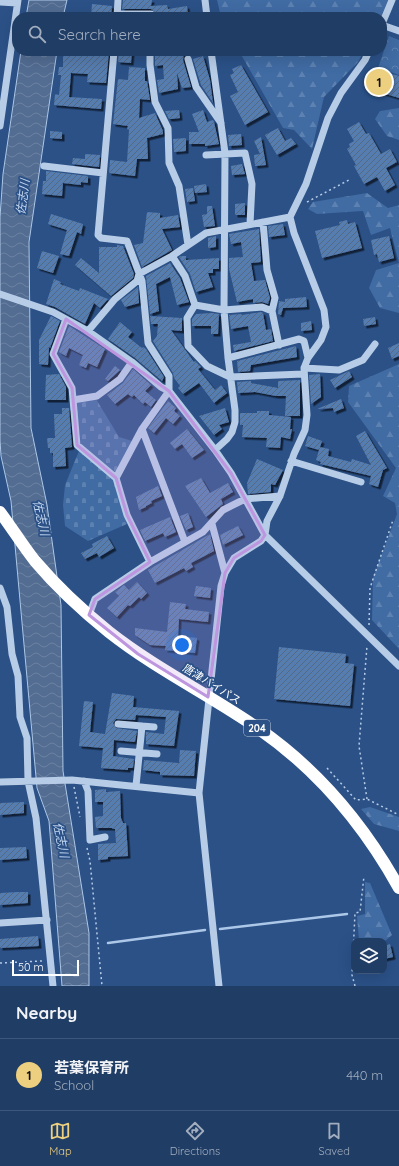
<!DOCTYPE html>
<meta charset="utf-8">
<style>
:root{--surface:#203d65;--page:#2d486e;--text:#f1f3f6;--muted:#a2aebf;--line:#3d5679;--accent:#edd07f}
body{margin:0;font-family:Quicksand,"Noto Sans JP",sans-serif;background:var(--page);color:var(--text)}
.controls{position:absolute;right:12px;bottom:12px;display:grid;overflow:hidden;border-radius:8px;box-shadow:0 4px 16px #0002}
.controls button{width:36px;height:36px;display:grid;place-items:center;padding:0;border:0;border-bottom:1px solid var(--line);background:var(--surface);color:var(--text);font:20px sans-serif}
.scale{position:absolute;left:12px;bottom:10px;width:67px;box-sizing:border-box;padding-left:4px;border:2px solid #fff;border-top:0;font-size:11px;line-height:14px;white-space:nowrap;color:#fff;-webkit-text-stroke:3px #2b5187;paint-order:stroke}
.you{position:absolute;left:182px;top:645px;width:14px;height:14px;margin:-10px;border:3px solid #fff;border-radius:50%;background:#1a73e8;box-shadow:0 0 0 6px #1a73e833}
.badge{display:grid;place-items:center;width:26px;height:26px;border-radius:50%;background:var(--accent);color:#111;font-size:13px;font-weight:700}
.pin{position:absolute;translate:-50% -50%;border:2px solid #fff;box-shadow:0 1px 4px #0006}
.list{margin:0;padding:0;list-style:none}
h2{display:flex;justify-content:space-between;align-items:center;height:52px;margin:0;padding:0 16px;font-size:17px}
h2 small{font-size:13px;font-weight:400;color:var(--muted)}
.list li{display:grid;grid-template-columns:26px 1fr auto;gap:12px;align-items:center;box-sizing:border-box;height:72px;padding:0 16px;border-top:1px solid var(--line)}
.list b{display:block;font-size:15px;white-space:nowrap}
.list p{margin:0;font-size:13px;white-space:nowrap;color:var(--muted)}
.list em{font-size:13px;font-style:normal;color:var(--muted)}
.icon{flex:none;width:22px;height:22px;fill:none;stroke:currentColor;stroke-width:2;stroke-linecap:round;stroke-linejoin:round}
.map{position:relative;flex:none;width:399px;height:986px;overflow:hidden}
.search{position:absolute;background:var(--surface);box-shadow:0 4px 16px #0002;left:12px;right:12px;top:12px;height:44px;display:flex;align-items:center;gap:10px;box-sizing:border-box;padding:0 14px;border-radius:16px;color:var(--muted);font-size:15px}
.sheet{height:124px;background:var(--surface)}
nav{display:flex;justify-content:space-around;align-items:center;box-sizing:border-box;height:56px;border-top:1px solid var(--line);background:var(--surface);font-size:11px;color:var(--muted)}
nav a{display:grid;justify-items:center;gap:2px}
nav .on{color:var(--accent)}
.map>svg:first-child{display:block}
.forest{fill:url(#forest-firs)}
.cemetery{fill:url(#cemetery-stones)}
.park{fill:url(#park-crowns)}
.water{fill:url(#water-waves);stroke:#acc7e7}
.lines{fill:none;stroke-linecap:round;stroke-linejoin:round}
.stream{stroke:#acc7e7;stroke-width:2.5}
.building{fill:url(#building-hatch);filter:url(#shadow)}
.path{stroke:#b7cce7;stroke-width:1.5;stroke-dasharray:2 3;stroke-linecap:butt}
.minor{stroke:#b7cce7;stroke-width:7}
.highway{stroke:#fff;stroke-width:12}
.marked{fill:#bd96df;fill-opacity:0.2;stroke:#bd96df;stroke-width:3;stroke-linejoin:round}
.labels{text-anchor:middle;stroke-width:3.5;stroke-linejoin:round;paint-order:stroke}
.shield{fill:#2b5187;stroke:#bfcbdb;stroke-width:1}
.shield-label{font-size:10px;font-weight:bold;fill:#fff}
.street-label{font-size:11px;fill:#fff;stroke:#2b5187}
.water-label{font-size:12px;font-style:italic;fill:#c3d6ef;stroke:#2b5187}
</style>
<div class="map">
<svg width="399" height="986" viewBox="0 0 399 986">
<defs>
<pattern id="forest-firs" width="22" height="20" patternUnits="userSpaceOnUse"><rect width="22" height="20" fill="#406ba3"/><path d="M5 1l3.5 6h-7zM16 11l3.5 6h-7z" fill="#5d81b1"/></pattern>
<pattern id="cemetery-stones" width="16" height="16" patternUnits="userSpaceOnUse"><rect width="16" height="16" fill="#406ba3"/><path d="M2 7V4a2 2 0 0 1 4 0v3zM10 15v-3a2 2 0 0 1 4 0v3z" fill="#5d81b1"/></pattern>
<pattern id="park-crowns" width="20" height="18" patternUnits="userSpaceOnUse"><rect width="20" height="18" fill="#406ba3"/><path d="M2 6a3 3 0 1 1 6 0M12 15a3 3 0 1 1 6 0" fill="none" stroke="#5d81b1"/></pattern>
<pattern id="water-waves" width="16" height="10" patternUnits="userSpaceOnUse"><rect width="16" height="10" fill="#526c92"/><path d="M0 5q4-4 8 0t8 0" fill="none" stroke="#6c82a2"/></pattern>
<pattern id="building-hatch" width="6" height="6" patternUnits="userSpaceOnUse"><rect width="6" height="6" fill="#577db0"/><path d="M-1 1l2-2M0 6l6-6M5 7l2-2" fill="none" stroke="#526783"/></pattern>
<filter id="shadow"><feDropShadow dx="2.5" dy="2.5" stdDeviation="0" flood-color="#0009"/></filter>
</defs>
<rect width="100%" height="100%" fill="#2b5187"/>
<!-- forest -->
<path class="forest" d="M217,0H388L381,17H221Z
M239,51H364L358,62L324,97L312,149L294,130L283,128Z
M399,108V140L387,136L375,119L380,111Z
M367,193L388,208L399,205V313L380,308L369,288L376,270L399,263L390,228L371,235L363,211L317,214L308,209L313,202Z
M399,364V649L372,620L373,578L397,514L395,503L383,496L396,468L348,402L349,386Z
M370,807L399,817V831L374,824L361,809Z
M365,882L370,883L392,935L384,942L359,940L357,916L365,914Z"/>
<!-- cemetery -->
<path class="cemetery" d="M96,399L119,437L132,441L114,480L127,524L88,541L65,526L63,505L65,485L81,446L76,403Z"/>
<!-- park -->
<path class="park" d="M389,36L399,40V75L378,68Z"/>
<!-- water -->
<path class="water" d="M29,0H67L63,17H26Z
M21,51H57L29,242L31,428L47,505L61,605L63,771L89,933V986H62L49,821L37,788L11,501L1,456L0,440V217L3,174Z"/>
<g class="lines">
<!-- stream -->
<path class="stream" d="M220,929L347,914
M108,943L205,930"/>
</g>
<!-- building -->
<path class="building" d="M123,0H152L151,6L167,5L168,9L187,6L188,15L160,16V13H156L151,9H122Z
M92,4L112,6L111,17H91Z
M63,51H109L106,83L87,82L88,74L71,73L69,97L102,99L101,109L54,105L55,94L59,95L61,75H58L59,67H63Z
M119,51H132L131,63L118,62Z
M184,53L183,60L191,87L182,88L177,73L178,89L159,93L157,80L164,79L163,65L155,66V54Z
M203,56L210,80L213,103L201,85L193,59Z
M241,65L268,112L245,125L230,96L238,92L230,75L234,73L232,69Z
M129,67L145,68V81H147L150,100L140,99L139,118L155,113L163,131V134L147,138L148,159H137L135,176L109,173L110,160L127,162L129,130L127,129L128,126L113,124L118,79L128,80Z
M386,72L399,76V98L369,89L374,75L384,78Z
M179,110L180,118L171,119H169L165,111Z
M203,110L207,122L213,120L214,122L219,144L205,146V144H189V132H199L192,114Z
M359,122L366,134L369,133L381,154L390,149L397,162L386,168L395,185L385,191L377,177L364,184L354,166L356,165L347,149L350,147L349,144L354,141L347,129Z
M278,128L285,141L291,138L296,144L277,155L265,135Z
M50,131L62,132V139L50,138Z
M241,134L242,145L229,146L228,135Z
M261,137L266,165L255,166L254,155L260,154L254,141Z
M186,138V151L174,152L173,139Z
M85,154L100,155L99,167L72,164L73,158L85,159Z
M242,164L245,174L232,175L231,166Z
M46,171L88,176V183L81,182V185L63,183L62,196L42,194L43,181H46Z
M206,184L207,192L195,193L194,186Z
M193,188L195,201L187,202L185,189Z
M245,203V215H235V204Z
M207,206H212L215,226L204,227L202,215L207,214Z
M147,212L160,213V218L178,215L180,227L162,229L172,250L142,267L134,245L143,243Z
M51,214L83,224L81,234L77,232L69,256L60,254L67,230L48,224Z
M347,220L348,224L355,222L362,248L322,258L315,231L340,225L339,222Z
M283,224L285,235L269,237L268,226Z
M259,229L261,262L251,263L254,281L265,280L270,298L268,304L262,302L253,303V299L237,302L229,269V258L243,257L241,242L231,244L229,234Z
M216,236V247L208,248V238Z
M389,236L394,258L379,262L377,254L374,255L371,240Z
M117,245L123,246L134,274L133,278L111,296L75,265L81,258L99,273V247H117Z
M42,251L59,256L53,273L37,268Z
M181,256H186V260L219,258V269H213V273H208L213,287L196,292L190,274L179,257Z
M170,263L180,278L189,302L177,305L170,277L156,284L159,311L150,314L146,276Z
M54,279L61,282L60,284L79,291L80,288L108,299L100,308L94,303L85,324L55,307L46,304Z
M138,287L139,303L125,307L121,300Z
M306,297L307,307L283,308L281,315L278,314L279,301L285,302V299Z
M261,312L263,313L266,330L271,329L273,341L234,351L233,345L251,342L248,326L231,329L229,315L241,314L242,315Z
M212,313L219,314L218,334H211V326H192V319L196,314Z
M51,316L60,321L50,348L49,347L48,365L39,364V340Z
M150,316L182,318V331L171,330L194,362L195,361L201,367L198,369L215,390L221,385L227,393L214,403L199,383L183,394L178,388L180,386L174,378L173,373L153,341L157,336L158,324H151Z
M375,317L376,324L364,326L363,319Z
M311,321L312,330L301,331V323Z
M120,322L132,332L128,337L142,348L143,347L146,349L164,377L162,381L135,358L108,339Z
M69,326L105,349L97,367L88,363L86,368L79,365L83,355L69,348L66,356L59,352Z
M399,343V356L392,359L388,348Z
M296,346L297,357L251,365L250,371L238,372L237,361Z
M115,366L120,370L108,381L105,379Z
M133,369L151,385L145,391L156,400L151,407L145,402L143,404L134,395L132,397L128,394L115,404L107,395L123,383Z
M349,371L352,377L335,388L330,380Z
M59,374L66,387V400H45L46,375Z
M320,374L321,397L311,404L309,375Z
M300,380V416H285L286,396H276L255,392L238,393L237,382L251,381V383L278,388V381Z
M341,399L344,408L334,412L333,408L317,409Z
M168,401L176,408L174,411L180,416L173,424L166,418L154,433L148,428Z
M62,408H69L72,447L65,448L66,466L53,467V453H50V448H48L47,438H55L54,414H62Z
M225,408L229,422L219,425L222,429L214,435L199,416Z
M257,411H269V415L291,417L290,429H292L290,439L281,437L280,448L266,447L267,438L242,437L243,425H240V413H257Z
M187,429L204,450L192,458L182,444L175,449L170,443Z
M365,431L387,468L383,470L378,487L369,484L371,476L320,464L321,462L316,460L319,450L305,446L308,436L322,441L320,447L329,449L328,456L351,462L352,459L371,465L356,436Z
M257,459L283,470L275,485L271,484V492L248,494L247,483Z
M201,478L210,493L228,483L233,492L221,499L223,504L206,517L185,486Z
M158,486L162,496L151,501L152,503L146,506V507L139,510L136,497Z
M188,513L193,527L186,530L180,516Z
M170,517L176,532L165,537L163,533L145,541L140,530Z
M238,526L243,535L223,545L220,535Z
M210,534L214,551L191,563L193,567L186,571L184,568L155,583L148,570Z
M107,536L114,548L99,557L97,553L85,559L81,553L93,547L92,544Z
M137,582L147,593L141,599L139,597L130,606L128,605L117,617L107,608L119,596L115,592L124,585L129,590Z
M196,586L211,588L210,598L194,596Z
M170,602L186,604L185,609L209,612L208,622L179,619L178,636L197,638L195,653L165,650L166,646L150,645L135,635V628L167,632Z
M279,647L346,654L345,663L354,664L350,706L274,699Z
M112,693L134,696L133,707L179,711L174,746L146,744V732L164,734L166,717L136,715L135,720L116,719L113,723L116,728L137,731L135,742L114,740L113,756L134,759L133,768H128V770L101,768L103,748L79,746L84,701L93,702L90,732L105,734Z
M180,750L196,751L194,776L160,775V772L143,770L144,760L179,763Z
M106,789V792L120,791L121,818L123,823H126L128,856L108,857V859L98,860V844L116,843L115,829H113L112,828H96L95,817L103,816V802H95V790Z
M24,802V813L0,815V803Z
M26,847L27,858L0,860V848Z
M18,892H28V903L0,905V893Z
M38,936L39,946L0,948V939Z
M390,944L393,957L384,959V946Z"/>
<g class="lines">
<!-- path -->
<path class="path" d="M307,202L349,180
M369,625L370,588L393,520
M327,768L356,800L367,799L397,814L399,813
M74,787L80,817
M367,799L359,746L367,646
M87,848L90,861L102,986
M0,963L42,961
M355,986L352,975L355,913L360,912L364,876"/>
<!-- minor -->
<path class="minor" d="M205,0L207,17
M0,2L17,3
M117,14H151V17
M117,17L118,0
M382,24L392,0
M382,25L399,31
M114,51L98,235L101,238L127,241L142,281L148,343L169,376V391L142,429L116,478
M150,51V65L155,102L168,128L169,163L179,186L188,245
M211,51L225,153L224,310L228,358L235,410V422L232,432L227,439L215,450
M188,59L196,87L221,123
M0,126L18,0
M206,155L245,153L252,184L250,224
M44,166L103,173
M263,222L267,270L275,298L272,311L279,345
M172,256L185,276L195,305L187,318L188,346L207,366L230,377L303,374
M0,294L53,312L88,331L132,362L161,387L169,391L215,450L231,473L265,535L399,666
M195,305L224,310L262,307L272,311
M66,319L53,354L72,388L77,445L116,478L127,515L150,562
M88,331L115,299L137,281L139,274L172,256L206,233L290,217
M228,358L299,339L304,341L308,358
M304,368L339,370L363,360L375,344
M73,400L97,396L120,379L132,362
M142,429L185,542
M291,461L361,482
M212,524L225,573
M0,588L7,607L12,654L18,676L20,717L27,738L28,781L36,818L53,986
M89,615L95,599L150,562L203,532L223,510L245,499L280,496
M118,724L154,727
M121,751L157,754
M84,781L88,791L90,840L105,837
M0,782L72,780L199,793
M136,786L142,726
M0,923L47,920
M219,986L199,793L221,586L225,573L234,558L261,541L265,535L267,521L280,496L294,454L305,430L307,415L304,368L308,358L321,340L326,327L324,310L294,233L290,217L306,184L328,118L341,93L365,60L369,51"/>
<!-- highway -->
<path class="highway" d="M0,512C12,528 23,546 35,561C57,587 83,611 109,632C156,669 210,695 259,729C318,770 364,825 399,888"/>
</g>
<!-- marked area -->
<path class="marked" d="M66,319L169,391L231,473L265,535L261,541L234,558L225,573L208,697L138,654L89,615L95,599L150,562L127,515L116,478L77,445L72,388L53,354Z"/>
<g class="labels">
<!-- shield labels -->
<rect class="shield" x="244" y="720" width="26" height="16" rx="3"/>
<g class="shield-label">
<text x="257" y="732">204</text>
</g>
<!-- street labels -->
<g class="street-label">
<text transform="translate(212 684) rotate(32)" y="4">唐津バイパス</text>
</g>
<!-- water labels -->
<g class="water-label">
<text transform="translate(23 197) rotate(-83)" y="4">佐志川</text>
<text transform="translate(41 518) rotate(77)" y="4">佐志川</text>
<text transform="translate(61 840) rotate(78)" y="4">佐志川</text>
</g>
</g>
</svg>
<div class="controls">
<button><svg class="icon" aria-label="layers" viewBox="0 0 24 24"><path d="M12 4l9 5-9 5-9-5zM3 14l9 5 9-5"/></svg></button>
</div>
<div class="scale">50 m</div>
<div class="you"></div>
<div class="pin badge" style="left:379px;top:82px">1</div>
<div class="search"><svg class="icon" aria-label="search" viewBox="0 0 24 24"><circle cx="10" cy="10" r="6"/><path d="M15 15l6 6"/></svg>Search here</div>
</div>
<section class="sheet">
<h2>Nearby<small></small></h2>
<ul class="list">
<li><span class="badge">1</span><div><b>若葉保育所</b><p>School</p></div><em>440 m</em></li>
</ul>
</section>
<nav>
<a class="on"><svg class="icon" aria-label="map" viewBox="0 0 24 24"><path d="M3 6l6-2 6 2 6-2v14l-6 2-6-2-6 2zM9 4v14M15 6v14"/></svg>Map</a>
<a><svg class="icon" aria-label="directions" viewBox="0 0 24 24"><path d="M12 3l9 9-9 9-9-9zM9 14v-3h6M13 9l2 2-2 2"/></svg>Directions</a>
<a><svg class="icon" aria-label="saved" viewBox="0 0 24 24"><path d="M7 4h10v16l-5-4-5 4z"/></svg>Saved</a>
</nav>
